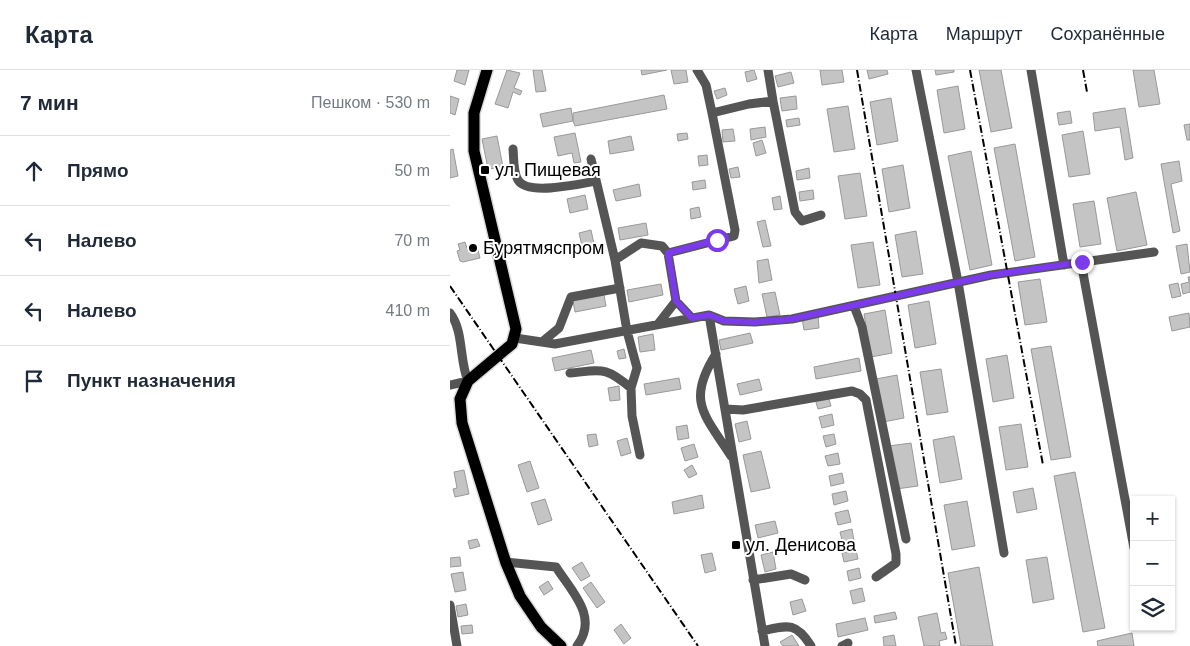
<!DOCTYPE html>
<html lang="ru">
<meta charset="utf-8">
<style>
:root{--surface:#fff;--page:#f2f2f3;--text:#1f2937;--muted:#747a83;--line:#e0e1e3}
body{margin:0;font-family:Helvetica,sans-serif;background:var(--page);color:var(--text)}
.controls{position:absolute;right:15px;bottom:15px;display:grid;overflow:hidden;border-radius:0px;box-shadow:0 1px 4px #0004}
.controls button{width:45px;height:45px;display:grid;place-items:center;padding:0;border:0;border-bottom:1px solid var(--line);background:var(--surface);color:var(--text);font:25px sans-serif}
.stop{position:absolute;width:15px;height:15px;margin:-11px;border:4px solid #7c3aed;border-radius:50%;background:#fff}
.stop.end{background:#7c3aed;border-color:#fff;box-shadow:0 1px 5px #0008}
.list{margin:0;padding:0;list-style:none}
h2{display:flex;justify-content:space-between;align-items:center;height:65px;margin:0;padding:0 20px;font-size:21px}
h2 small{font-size:16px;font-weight:400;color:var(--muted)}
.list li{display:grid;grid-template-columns:32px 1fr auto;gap:15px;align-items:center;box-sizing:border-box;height:70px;padding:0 20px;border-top:1px solid var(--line)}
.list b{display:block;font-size:19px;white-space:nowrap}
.list em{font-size:16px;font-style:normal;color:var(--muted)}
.icon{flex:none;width:28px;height:28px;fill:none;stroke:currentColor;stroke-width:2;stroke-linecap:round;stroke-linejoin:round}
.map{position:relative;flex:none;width:740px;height:576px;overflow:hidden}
header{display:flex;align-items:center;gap:30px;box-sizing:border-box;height:70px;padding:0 25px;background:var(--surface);border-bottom:1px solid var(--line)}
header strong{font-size:24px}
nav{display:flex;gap:28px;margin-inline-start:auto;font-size:18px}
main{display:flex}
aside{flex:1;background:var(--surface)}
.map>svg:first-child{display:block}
.building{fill:#c4c4c4;stroke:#999}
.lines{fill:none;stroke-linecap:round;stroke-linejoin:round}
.major-casing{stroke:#dbdbdb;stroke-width:14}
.minor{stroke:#555;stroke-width:9}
.major{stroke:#000;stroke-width:11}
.rail{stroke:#000;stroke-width:2;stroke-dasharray:8 2.5 1 2.5;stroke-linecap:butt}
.route{stroke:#7c3aed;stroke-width:6}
.poi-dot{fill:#000;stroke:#fff;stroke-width:2}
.labels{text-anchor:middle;stroke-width:4;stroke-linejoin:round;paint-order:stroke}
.poi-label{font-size:18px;fill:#000;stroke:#fff;text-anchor:start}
</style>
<header>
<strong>Карта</strong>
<nav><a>Карта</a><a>Маршрут</a><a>Сохранённые</a></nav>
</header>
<main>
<aside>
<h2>7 мин<small>Пешком · 530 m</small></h2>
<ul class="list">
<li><svg class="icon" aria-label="ahead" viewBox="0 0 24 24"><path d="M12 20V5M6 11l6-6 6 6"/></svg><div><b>Прямо</b></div><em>50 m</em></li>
<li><svg class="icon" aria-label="left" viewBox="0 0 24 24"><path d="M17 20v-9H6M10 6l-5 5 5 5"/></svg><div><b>Налево</b></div><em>70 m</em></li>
<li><svg class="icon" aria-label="left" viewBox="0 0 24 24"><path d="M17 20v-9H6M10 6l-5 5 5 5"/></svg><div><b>Налево</b></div><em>410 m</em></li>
<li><svg class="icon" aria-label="arrive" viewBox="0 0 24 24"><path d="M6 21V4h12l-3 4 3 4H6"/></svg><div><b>Пункт назначения</b></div></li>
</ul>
</aside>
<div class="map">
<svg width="740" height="576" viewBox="0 0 740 576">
<rect width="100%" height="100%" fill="#fff"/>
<!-- building -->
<path class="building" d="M7,0H19L15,15L4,11Z
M57,0L70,3L64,18L72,21L70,25L63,22L58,38L45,34Z
M83,0H92L96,21L86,22Z
M191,0H217L192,5Z
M221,0H236L238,12L224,14Z
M304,0L307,9L297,12L295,2Z
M370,0H392L394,12L372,15Z
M417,0H437L438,4L419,9Z
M485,0H504V2L486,5Z
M529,0H551L562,58L541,62Z
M683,0H704L710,34L689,37Z
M341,2L344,13L328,17L325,6Z
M508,16L515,59L494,63L487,20Z
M275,18L277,25L267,29L264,21Z
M214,25L217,39L125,56L123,51V43Z
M0,26L9,29L5,45L0,43Z
M346,26L347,39L332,41L330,28Z
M441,28L448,71L427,75L420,32Z
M398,36L405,79L384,82L377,39Z
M121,38L123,51L93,57L90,44Z
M675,38L683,88L675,90L670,57L645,61L643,43Z
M620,41L622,53L609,55L607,43Z
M349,48L350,55L337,57L336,50Z
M740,54V70H737L734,55Z
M315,57L316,67L301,70L300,59Z
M283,59L285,71L273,72L272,60Z
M633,61L640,104L619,107L612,65Z
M125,63L131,92L124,93L122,83L108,86L104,67Z
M237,63L238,69L228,71L227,64Z
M47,66L53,97L38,99L32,69Z
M181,66L184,80L160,84L158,71Z
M312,70L316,83L306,86L303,73Z
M565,74L585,187L565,191L544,78Z
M3,79L8,106L0,108V80Z
M521,81L542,195L520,200L498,86Z
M257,85L258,95L249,96L248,86Z
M729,91L732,111L721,114L730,161L723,163L711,94Z
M453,95L460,138L439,142L432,99Z
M288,97L290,107L281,108L279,99Z
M359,98L360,108L347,110L346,101Z
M410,103L417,146L395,149L388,106Z
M255,110L256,118L243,120L242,112Z
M189,114L191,126L166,131L163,120Z
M363,120L364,129L350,131L349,122Z
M686,122L697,175L667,181L657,128Z
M135,125L138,139L120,143L117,129Z
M330,126L332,139L324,140L322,128Z
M644,131L651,174L630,177L623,134Z
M249,137L251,147L241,149L240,139Z
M315,150L321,176L313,177L307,152Z
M196,153L198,165L170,170L168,158Z
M141,160L144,174L132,176L129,163Z
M466,161L473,204L452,207L445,165Z
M15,172L18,181L19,178L27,176L30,188L13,192L10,191L7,181L10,180L8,174Z
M423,172L430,215L408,218L401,175Z
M737,174L740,202L731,204L726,176Z
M318,189L322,210L309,213L307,191Z
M738,207H740V222L733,224L731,214L739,212Z
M590,209L597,252L575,255L568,212Z
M728,213L731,226L722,228L719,215Z
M211,214L213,225L179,232L177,220Z
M296,216L299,231L288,234L284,219Z
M325,222L330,245L317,247L312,224Z
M154,225L156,236L125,242L123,231Z
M479,231L486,274L465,278L458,235Z
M435,240L442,283L421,287L414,244Z
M739,243L740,257L722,261L719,247Z
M368,246L369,258L354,260L352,248Z
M300,263L303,273L271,280L269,270Z
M203,264L205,280L190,282L188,267Z
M601,276L621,387L601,390L581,279Z
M174,279L176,288L169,289L167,281Z
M141,280L144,293L105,301L102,288Z
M557,285L564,328L543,332L536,289Z
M409,288L411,301L366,309L364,297Z
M491,299L498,342L477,345L470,302Z
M447,305L454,348L433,352L426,309Z
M229,308L231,319L196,325L194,314Z
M309,309L312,320L290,325L287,314Z
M169,316L170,330L160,331L158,318Z
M378,326L381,336L368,339L365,329Z
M382,344L384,355L372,358L369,347Z
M297,351L301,369L289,372L285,354Z
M571,354L578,397L556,400L549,357Z
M237,355L239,368L228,370L226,357Z
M146,364L148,375L139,377L137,365Z
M384,364L386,374L376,377L373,366Z
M504,366L512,409L490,413L483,370Z
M177,368L181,383L171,386L167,371Z
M461,373L468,416L446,419L439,376Z
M244,374L248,387L235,391L231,378Z
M311,381L320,418L301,422L293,385Z
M388,383L390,394L378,396L375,386Z
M80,391L89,418L77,422L68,395Z
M242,395L247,404L239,408L234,400Z
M14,400L19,424L5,427L3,419L7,418L4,402Z
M625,402L655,558L633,562L604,406Z
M392,403L394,413L381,416L379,406Z
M583,418L587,439L567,443L563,422Z
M396,421L398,431L384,435L382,424Z
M252,425L254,438L224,444L222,432Z
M95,429L102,450L88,455L81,433Z
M517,431L525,476L502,480L494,435Z
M398,440L401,452L388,455L385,443Z
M325,451L328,463L308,468L305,455Z
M402,459L404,471L393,474L390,462Z
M27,469L30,476L20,479L18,471Z
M406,480L408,489L394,492L392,483Z
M323,482L326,499L315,502L311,485Z
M262,483L266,500L255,503L251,485Z
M10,487L11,496L0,497V488Z
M597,487L604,529L583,533L576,490Z
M132,492L140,506L131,511L122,498Z
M529,497L543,576H511L498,503Z
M409,498L411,508L399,511L397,501Z
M13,502L16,520L5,522L1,504Z
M98,511L103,519L94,525L89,517Z
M141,512L155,532L147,538L133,518Z
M412,518L415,531L403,534L400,521Z
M352,529L356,541L343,545L340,532Z
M16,534L18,545L8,547L6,536Z
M445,542L447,549L425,553L424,546Z
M487,543L491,563L495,562L497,569L489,571L490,576H474L468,547Z
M415,548L418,560L388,567L386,554Z
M171,554L181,568L174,574L164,560Z
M22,555L23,563L12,564L11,556Z
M682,563L684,576H648L647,571Z
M342,565L349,576H333L330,572Z
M444,565L446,576H434L433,567Z"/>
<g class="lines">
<!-- major casing -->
<g class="major-casing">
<path id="major" d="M37,0L24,43V81L66,259L62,274L18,311L10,329L12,353L56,493L70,526L91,557L111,576"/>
</g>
<!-- minor -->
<path class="minor" d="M247,0L256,15L262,43L299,34L323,31L318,0
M466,0L508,212L554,483
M581,0L614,195
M323,31L345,142L352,151L371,145
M63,79C64,89 63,102 68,110C77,126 130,114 146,111
M141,89L165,190L177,261L187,298L181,318L182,346L190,385
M218,183L226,231L242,248
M165,190L191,173L212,176L218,183L284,166L285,160L262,43
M631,192L684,478
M404,236L412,257L456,469
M0,243C14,261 9,290 18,311L0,315
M259,245L315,576
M208,254L226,231
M65,268L105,274L259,245L274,251L305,252L342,249L541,205L704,182
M92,272L109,258L121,227L170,218
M266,284C236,331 254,344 281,386
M120,303C152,300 155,296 181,318
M275,339L293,340L402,321L410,324L416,330L446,484V493L426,507
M56,492L106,497C122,522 149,547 127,576
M303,510L341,504L355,510
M0,535L7,576
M312,561C338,555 346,552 361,576
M392,576L398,573"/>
<!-- major -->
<use href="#major" class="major"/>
<!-- rail -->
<path class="rail" d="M407,0L506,576
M520,0L593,395
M633,0L637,22
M0,216L248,576"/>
</g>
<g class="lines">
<!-- route -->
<path class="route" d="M267,170L218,183L226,231L242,248L259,245L274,251L305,252L342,249L541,205L632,192"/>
</g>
<!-- markers -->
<g class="poi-dot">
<rect x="30" y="95" width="10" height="10" rx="2.5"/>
<circle cx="23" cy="178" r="5"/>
<rect x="281" y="470" width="10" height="10" rx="2.5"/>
</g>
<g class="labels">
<!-- poi labels -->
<g class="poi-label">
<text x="45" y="106">ул. Пищевая</text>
<text x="33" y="184">Бурятмяспром</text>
<text x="296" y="481">ул. Денисова</text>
</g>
</g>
</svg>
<div class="controls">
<button>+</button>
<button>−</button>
<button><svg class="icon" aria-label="layers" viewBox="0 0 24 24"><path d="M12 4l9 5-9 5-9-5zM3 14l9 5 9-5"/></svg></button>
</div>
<div class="stop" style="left:267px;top:170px"></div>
<div class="stop end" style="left:632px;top:192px"></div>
</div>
</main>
